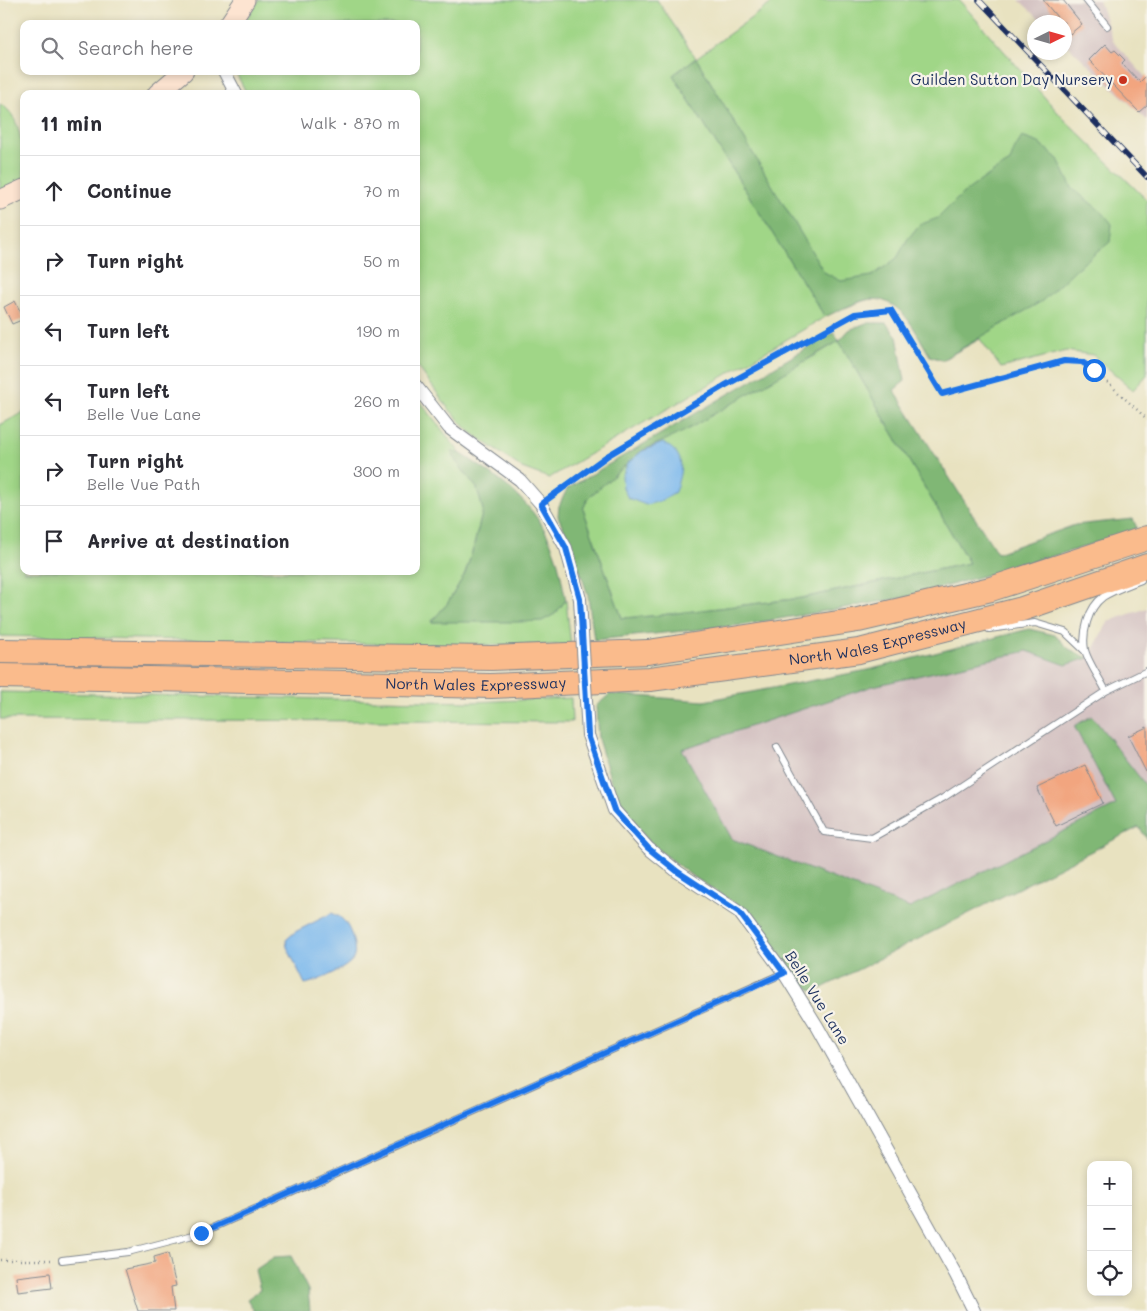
<!DOCTYPE html>
<meta charset="utf-8">
<style>
:root{--surface:#fff;--page:#f7f7f7;--text:#2b2b33;--muted:#7c7c81;--line:#e1e1e2}
body{margin:0;font-family:Mali,sans-serif;background:var(--page);color:var(--text)}
.controls{position:absolute;right:15px;bottom:15px;display:grid;overflow:hidden;border-radius:10px;box-shadow:0 2px 8px #0003}
.controls button{width:45px;height:45px;display:grid;place-items:center;padding:0;border:0;border-bottom:1px solid var(--line);background:var(--surface);color:var(--text);font:25px sans-serif}
.compass{position:absolute;left:1027px;top:15px;width:45px;height:45px;border-radius:50%;background:var(--surface);box-shadow:0 2px 8px #0003;rotate:85deg}
.stop{position:absolute;width:15px;height:15px;margin:-11px;border:4px solid #1a73e8;border-radius:50%;background:#fff}
.stop.end{background:#1a73e8;border-color:#fff;box-shadow:0 1px 5px #0008}
.list{margin:0;padding:0;list-style:none}
h2{display:flex;justify-content:space-between;align-items:center;height:65px;margin:0;padding:0 20px;font-size:21px}
h2 small{font-size:16px;font-weight:400;color:var(--muted)}
.list li{display:grid;grid-template-columns:32px 1fr auto;gap:15px;align-items:center;box-sizing:border-box;height:70px;padding:0 20px;border-top:1px solid var(--line)}
.list b{display:block;font-size:19px;white-space:nowrap}
.list p{margin:0;font-size:16px;white-space:nowrap;color:var(--muted)}
.list em{font-size:16px;font-style:normal;color:var(--muted)}
.icon{flex:none;width:28px;height:28px;fill:none;stroke:currentColor;stroke-width:2;stroke-linecap:round;stroke-linejoin:round}
.map{position:relative;flex:none;width:1147px;height:1311px;overflow:hidden}
.search{position:absolute;background:var(--surface);box-shadow:0 2px 8px #0003;left:20px;top:20px;width:400px;height:55px;display:flex;align-items:center;gap:12px;box-sizing:border-box;padding:0 18px;border-radius:10px;color:var(--muted);font-size:19px}
.panel{position:absolute;background:var(--surface);box-shadow:0 2px 8px #0003;left:20px;top:90px;width:400px;height:485px;border-radius:10px}
.map>svg:first-child{display:block}
.industrial{fill:#d2bfc0}
.green{fill:#a0d687;stroke:#5e8272}
.forest{fill:#80b774;stroke:#4e7369;fill-rule:evenodd}
.water{fill:#7ab8ed;stroke:#4a74a6}
.building{fill:#f2a57f}
.lines{fill:none;stroke-linecap:round;stroke-linejoin:round}
.lane-casing{stroke:#82888f;stroke-width:8}
.street-casing{stroke:#82888f;stroke-width:14}
.secondary-casing{stroke:#82888f;stroke-width:21}
.highway-casing{stroke:#82888f;stroke-width:26}
.path{stroke:#82888f;stroke-width:2.5;stroke-dasharray:1 4;stroke-linecap:butt}
.lane{stroke:#fff;stroke-width:6}
.street{stroke:#fff;stroke-width:12}
.secondary{stroke:#fde4d1;stroke-width:19}
.highway{stroke:#fabb8c;stroke-width:24}
.rail-casing{stroke:#1b2f5e;stroke-width:5.5}
.rail{stroke:#f7f3e8;stroke-width:4;stroke-dasharray:11;stroke-linecap:butt}
.street-bridge-casing{stroke:#82888f;stroke-width:14;stroke-linecap:butt}
.street-bridge{stroke:#fff;stroke-width:12}
.route{stroke:#1a73e8;stroke-width:6}
.poi-dot{fill:#c8321e;stroke:#f7f3e8;stroke-width:2}
.labels{text-anchor:middle;stroke-width:4.5;stroke-linejoin:round;paint-order:stroke}
.poi-label{font-size:15px;fill:#1b2f5e;stroke:#f7f3e8;text-anchor:end}
.street-label{font-size:15px;fill:#1b2f5e;stroke:#f7f3e8}
</style>
<div class="map">
<svg width="1147" height="1311" viewBox="0 0 1147 1311">
<rect width="100%" height="100%" fill="#f7f3e8"/>
<filter id="ink" filterUnits="userSpaceOnUse"><feTurbulence type="fractalNoise" baseFrequency=".02" numOctaves="2"/><feDisplacementMap in="SourceGraphic" scale="10" xChannelSelector="R" yChannelSelector="G"/><feConvolveMatrix kernelMatrix="1 2 1 2 8 2 1 2 1" color-interpolation-filters="sRGB"/></filter>
<filter id="wash" filterUnits="userSpaceOnUse"><feTurbulence type="fractalNoise" baseFrequency=".0096" numOctaves="4" result="noise"/><feDisplacementMap in="SourceGraphic" scale="20" xChannelSelector="R" yChannelSelector="G"/><feGaussianBlur stdDeviation="1.12" result="paint"/><feColorMatrix in="noise" values="0 0 0 0 0 0 0 0 0 0 0 0 0 0 0 0 0 1.4 0 .05"/><feComposite in="paint" operator="in"/></filter>
<g filter="url(#wash)">
<rect width="100%" height="100%" fill="#e8e2c0"/>
<!-- industrial -->
<path class="industrial" d="M1019,0H1099L1113,41L1147,79V120L1065,43L1064,22H1043Z
M1147,608V795L910,908L732,839L681,749L873,686L1027,651L1066,665L1088,658L1109,621Z"/>
<!-- green -->
<path class="green" d="M259,0H657L696,58L776,0H959L1061,116L1147,200V375L1133,390L1093,355L1066,351L1001,368L980,339L942,360L930,356C917,335 902,296 871,299C863,300 853,305 845,308L696,58L673,75L825,317L549,478L522,468L469,431L448,408L416,364V94H247L235,71H416V24H243Z
M0,104C24,116 23,158 24,180L0,191Z
M839,341L969,563L802,598L652,616L622,618L583,509L588,498L642,451L816,355Z
M416,396L460,453H452L455,460L477,488L483,510L473,549L465,574L447,604L431,622L555,614L566,600L571,645H430L0,636V425L24,412V571H416Z
M0,692L472,702L571,698L572,722L0,719Z"/>
<!-- forest -->
<path class="forest" d="M696,58L824,272L841,281L872,276L897,258L907,240L919,225L938,218L962,194L993,172L1010,162L1014,150L1022,137L1039,143L1058,159L1072,188L1103,213L1112,224L1110,242L1076,269L1042,301L942,360L930,356C917,334 903,299 872,299C861,299 836,312 825,317L673,75Z
M866,323H886L897,336L905,381L894,390L997,553L1075,525L1133,519L1137,528L1078,549L908,597L743,625L594,640L588,595L571,545L558,516L559,506L567,489L834,332L839,341L849,330ZM839,341L969,563L802,598L652,616L622,618L583,509L588,498L642,451L685,431Z
M452,452L460,453C501,480 537,503 554,551C560,566 562,584 566,600L555,614L542,621L519,622H431L447,604L465,574L473,549L483,510L477,488L455,460Z
M1029,629L1055,635L1069,649L1088,658L1066,665L1027,651L873,686L682,749L732,839L910,908L1116,805L1074,726L1092,716L1147,787V839L1139,827L814,992L787,970L741,907L692,876L651,844L619,807L598,739L596,706L610,694L704,701L868,670Z
M291,1256L308,1290L310,1311H254L247,1299L260,1290L255,1270L274,1257Z"/>
<!-- water -->
<path class="water" d="M663,443C687,455 682,469 675,492L660,501L646,505L628,498L623,488L622,476L628,463L642,451Z
M332,913C335,915 340,916 342,919C350,925 358,950 353,959C348,968 316,982 305,984L287,947L286,940L295,932Z"/>
<g id="blocks">
<!-- building -->
<path class="building" d="M1043,0H1063L1082,24L1070,34L1064,27V22H1061Z
M1105,44L1112,52L1115,50L1125,60L1122,63L1140,82L1147,75V105L1139,112L1089,60Z
M15,301L24,319L12,324L4,307Z
M1147,727V774L1128,736Z
M1085,765L1103,803L1056,826L1037,788Z
M168,1253L176,1286L171,1287L174,1311H138L125,1269L155,1263L154,1257Z
M50,1273L52,1288L18,1292L16,1277Z"/>
</g>
</g>
<g filter="url(#ink)">
<use href="#blocks" fill-opacity="0" stroke="#82888f" stroke-width="1"/>
<g class="lines">
<!-- lane casing -->
<g class="lane-casing">
<path id="lane" d="M1086,0L1107,26
M989,629L1035,623L1065,632L1085,651
M1106,691C1100,679 1088,662 1085,650C1082,633 1088,608 1103,597C1114,590 1129,585 1141,580
M777,747L824,832L872,838L943,798L1106,691L1147,671
M62,1260L128,1252L201,1233L784,973"/>
</g>
<!-- street casing -->
<g class="street-casing">
<path id="street" d="M224,71L236,94
M416,386L449,428L520,480L541,504L566,548L580,599
M588,735L614,810L648,848L678,872L739,912L784,973L817,1026L956,1275L974,1311"/>
</g>
<!-- secondary casing -->
<g class="secondary-casing">
<path id="secondary" d="M229,24L245,0
M157,94L184,71
M0,200L24,189"/>
</g>
<!-- highway casing -->
<g class="highway-casing">
<g id="highway">
<path d="M0,651L492,658L648,652L858,620L991,589L1147,538"/>
<path id="s1" d="M0,676L491,686L650,679L859,651L1022,609L1147,566"/>
</g>
</g>
<!-- path -->
<path class="path" d="M552,496L607,456L724,386L855,314L891,310L942,394L1064,361L1082,362L1094,370L1147,419
M0,1260H53"/>
<!-- lane -->
<use href="#lane" class="lane"/>
<!-- street -->
<use href="#street" class="street"/>
<!-- secondary -->
<use href="#secondary" class="secondary"/>
<!-- highway -->
<use href="#highway" class="highway"/>
<!-- rail casing -->
<g class="rail-casing">
<path id="rail" d="M979,0L1147,177"/>
</g>
<!-- rail -->
<use href="#rail" class="rail"/>
<!-- street-bridge casing -->
<g class="street-bridge-casing">
<path id="street-bridge" d="M580,599L588,735"/>
</g>
<!-- street-bridge -->
<use href="#street-bridge" class="street-bridge"/>
</g>
</g>
<g class="lines" filter="url(#ink)">
<!-- route -->
<path class="route" d="M201,1233L784,973L739,912L678,872L648,848L614,810L588,735L580,599L566,548L541,504L607,456L724,386L855,314L891,310L942,394L1064,361L1082,362L1094,370"/>
</g>
<!-- markers -->
<circle class="poi-dot" cx="1123" cy="80" r="5"/>
<g class="labels">
<!-- poi labels -->
<g class="poi-label">
<text x="1113" y="85">Guilden Sutton Day Nursery</text>
</g>
<!-- street labels -->
<g class="street-label">
<text dy="5" stroke="none"><textPath href="#s1" startOffset="881">North Wales Expressway</textPath></text>
<text dy="5" stroke="none"><textPath href="#s1" startOffset="476">North Wales Expressway</textPath></text>
<text transform="translate(817 998) rotate(58)" y="5">Belle Vue Lane</text>
</g>
</g>
</svg>
<div class="controls">
<button>+</button>
<button>−</button>
<button><svg class="icon" aria-label="locate" viewBox="0 0 24 24"><circle cx="12" cy="12" r="6"/><path d="M12 2v4M12 18v4M2 12h4M18 12h4"/></svg></button>
</div>
<svg class="compass" viewBox="-18 -18 36 36"><path d="M0-13l5 13h-10z" fill="#e53935"/><path d="M0 13l5-13h-10z" fill="#7c7c81"/></svg>
<div class="stop" style="left:1094px;top:370px"></div>
<div class="stop end" style="left:201px;top:1233px"></div>
<div class="search"><svg class="icon" aria-label="search" viewBox="0 0 24 24"><circle cx="10" cy="10" r="6"/><path d="M15 15l6 6"/></svg>Search here</div>
<section class="panel">
<h2>11 min<small>Walk · 870 m</small></h2>
<ul class="list">
<li><svg class="icon" aria-label="ahead" viewBox="0 0 24 24"><path d="M12 20V5M6 11l6-6 6 6"/></svg><div><b>Continue</b></div><em>70 m</em></li>
<li><svg class="icon" aria-label="right" viewBox="0 0 24 24"><path d="M7 20v-9h11M14 6l5 5-5 5"/></svg><div><b>Turn right</b></div><em>50 m</em></li>
<li><svg class="icon" aria-label="left" viewBox="0 0 24 24"><path d="M17 20v-9H6M10 6l-5 5 5 5"/></svg><div><b>Turn left</b></div><em>190 m</em></li>
<li><svg class="icon" aria-label="left" viewBox="0 0 24 24"><path d="M17 20v-9H6M10 6l-5 5 5 5"/></svg><div><b>Turn left</b><p>Belle Vue Lane</p></div><em>260 m</em></li>
<li><svg class="icon" aria-label="right" viewBox="0 0 24 24"><path d="M7 20v-9h11M14 6l5 5-5 5"/></svg><div><b>Turn right</b><p>Belle Vue Path</p></div><em>300 m</em></li>
<li><svg class="icon" aria-label="arrive" viewBox="0 0 24 24"><path d="M6 21V4h12l-3 4 3 4H6"/></svg><div><b>Arrive at destination</b></div></li>
</ul>
</section>
</div>
